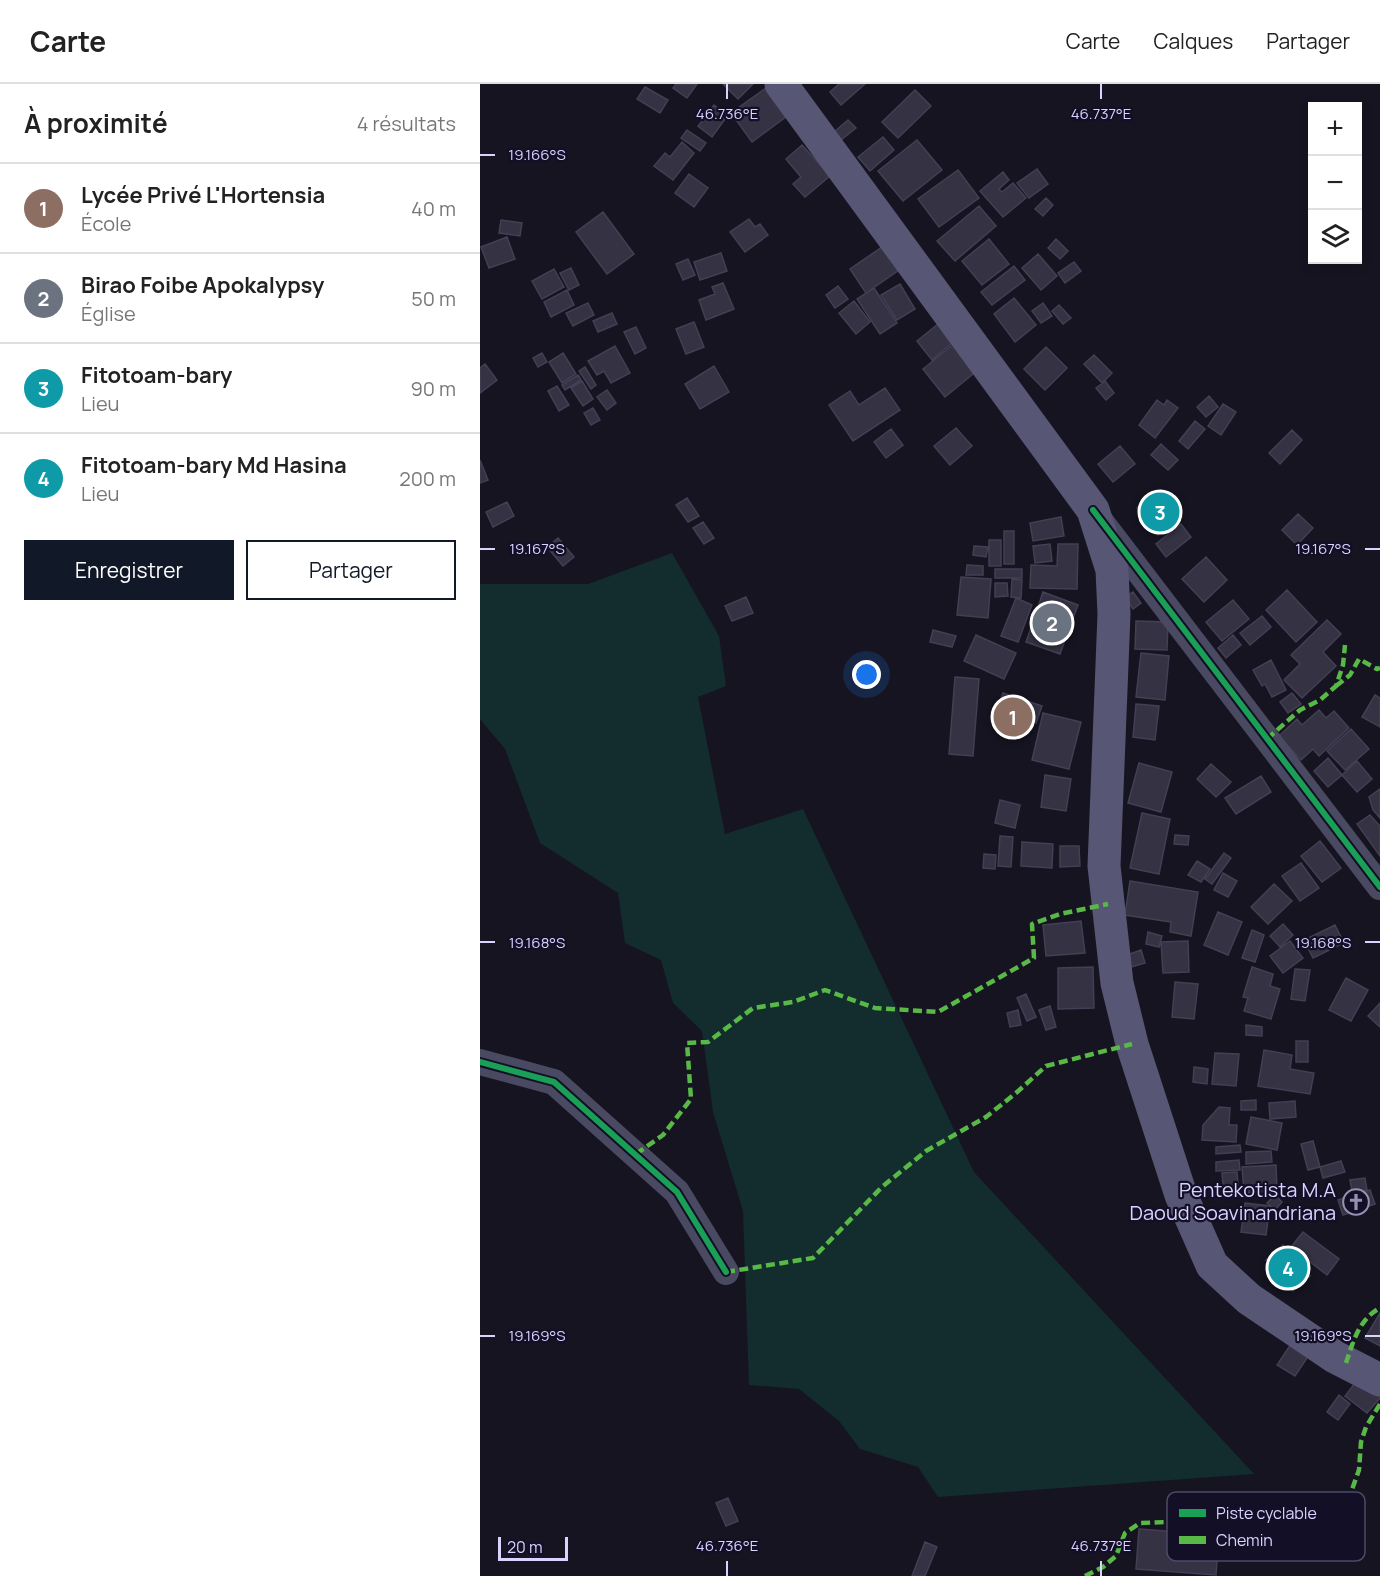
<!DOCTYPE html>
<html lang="fr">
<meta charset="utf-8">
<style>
:root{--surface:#fff;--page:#f6f6f6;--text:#222;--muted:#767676;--line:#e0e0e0;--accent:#111827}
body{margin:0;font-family:Manrope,sans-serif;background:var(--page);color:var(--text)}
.controls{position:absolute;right:18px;top:18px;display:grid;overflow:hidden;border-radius:0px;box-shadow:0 3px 9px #0003}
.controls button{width:54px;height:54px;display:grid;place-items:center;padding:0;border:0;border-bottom:2px solid var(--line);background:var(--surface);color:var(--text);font:30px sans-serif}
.scale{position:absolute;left:18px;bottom:15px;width:70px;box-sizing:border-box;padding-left:6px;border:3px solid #d9d4ff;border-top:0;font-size:16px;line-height:21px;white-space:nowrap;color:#d9d4ff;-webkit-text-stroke:4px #130f26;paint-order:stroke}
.you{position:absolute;left:387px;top:591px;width:21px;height:21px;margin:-15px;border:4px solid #fff;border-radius:50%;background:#1a73e8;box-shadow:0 0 0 9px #1a73e833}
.badge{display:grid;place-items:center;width:39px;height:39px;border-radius:50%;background:var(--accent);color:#fff;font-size:20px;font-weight:700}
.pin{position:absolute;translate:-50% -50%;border:3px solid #fff;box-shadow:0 2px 6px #0006}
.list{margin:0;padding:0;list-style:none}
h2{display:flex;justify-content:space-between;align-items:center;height:78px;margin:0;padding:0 24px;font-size:26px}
h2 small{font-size:20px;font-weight:400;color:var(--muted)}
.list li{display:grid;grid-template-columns:39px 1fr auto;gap:18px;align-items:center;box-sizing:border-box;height:90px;padding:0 24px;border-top:2px solid var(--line)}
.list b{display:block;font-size:22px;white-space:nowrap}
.list p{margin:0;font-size:20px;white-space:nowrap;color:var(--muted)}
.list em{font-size:20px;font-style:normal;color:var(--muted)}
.actions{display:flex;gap:12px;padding:18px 24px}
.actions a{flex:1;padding:14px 0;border:2px solid var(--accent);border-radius:0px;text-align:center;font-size:21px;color:var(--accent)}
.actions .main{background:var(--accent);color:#fff}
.icon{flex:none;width:33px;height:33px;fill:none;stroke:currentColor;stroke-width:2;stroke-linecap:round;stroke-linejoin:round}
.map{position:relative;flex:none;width:900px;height:1492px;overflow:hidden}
header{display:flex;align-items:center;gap:36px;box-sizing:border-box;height:84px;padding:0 30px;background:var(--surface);border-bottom:2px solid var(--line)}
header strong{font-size:28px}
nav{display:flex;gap:33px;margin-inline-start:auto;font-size:21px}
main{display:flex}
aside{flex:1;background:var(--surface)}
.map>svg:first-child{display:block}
.green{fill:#132c2d}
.building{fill:#343243;stroke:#433f54;stroke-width:1.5}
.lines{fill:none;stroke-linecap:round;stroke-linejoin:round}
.street{stroke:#4a4962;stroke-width:26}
.secondary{stroke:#575674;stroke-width:33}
.quiet{stroke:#58b947;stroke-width:4.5;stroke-dasharray:9 4.5;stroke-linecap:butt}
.cycleway-casing{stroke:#130f26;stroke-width:10}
.cycleway{stroke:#1a9f57;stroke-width:6}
.ticks{fill:none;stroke:#d9d4ff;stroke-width:2}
.labels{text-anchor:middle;stroke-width:4.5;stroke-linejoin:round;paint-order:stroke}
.poi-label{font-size:20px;fill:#d9d4ff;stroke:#130f26;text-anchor:end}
.key{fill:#130f26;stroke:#4e4a67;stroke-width:1.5}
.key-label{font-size:16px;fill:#d9d4ff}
.ticks-label{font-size:15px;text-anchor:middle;fill:#d9d4ff;stroke:#130f26;stroke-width:4.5;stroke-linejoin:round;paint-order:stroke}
</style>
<header>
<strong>Carte</strong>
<nav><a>Carte</a><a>Calques</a><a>Partager</a></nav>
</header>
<main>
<aside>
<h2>À proximité<small>4 résultats</small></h2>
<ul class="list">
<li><span class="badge" style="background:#8d6e63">1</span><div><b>Lycée Privé L'Hortensia</b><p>École</p></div><em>40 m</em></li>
<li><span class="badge" style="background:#6b7280">2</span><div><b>Birao Foibe Apokalypsy</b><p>Église</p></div><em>50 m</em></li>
<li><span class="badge" style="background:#0f9aa8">3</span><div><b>Fitotoam-bary</b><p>Lieu</p></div><em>90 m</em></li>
<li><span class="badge" style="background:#0f9aa8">4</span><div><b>Fitotoam-bary Md Hasina</b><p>Lieu</p></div><em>200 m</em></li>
</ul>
<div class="actions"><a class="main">Enregistrer</a><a>Partager</a></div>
</aside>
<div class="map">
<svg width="900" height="1492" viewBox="0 0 900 1492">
<rect width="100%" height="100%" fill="#161421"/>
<!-- green -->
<path class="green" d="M192,469L239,552L246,602L218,613L245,750L323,725L494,1088L774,1390L458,1413L438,1383L380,1365L359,1337L319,1305L269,1301L263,1127L233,1028L222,947L193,919L181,876L145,859L138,809L60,759L25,665L0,635V500H108Z"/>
<!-- building -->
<path class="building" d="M196,0H217L207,14L193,4Z
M243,0H273L258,15Z
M359,0H385L361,21L350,8Z
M165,3L188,16L180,29L157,15Z
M286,4L307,32L272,58L251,29Z
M435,6L451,22L418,54L402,38Z
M234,21L248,31L232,53L218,42Z
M368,36L376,44L361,56L354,48Z
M207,46L226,59L220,67L201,54Z
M403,53L414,66L390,87L378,73Z
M437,56L462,86L423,117L398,87Z
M202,58L214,69L193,96L174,82L185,69L190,73Z
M322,61L350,92L325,113L313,100L321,93L306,75Z
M557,85L568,100L549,114L537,99Z
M478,86L499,114L459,143L438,115Z
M523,88L529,96L519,105L522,108L533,99L546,114L523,133L500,107Z
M209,90L228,104L214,123L195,109Z
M566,114L573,121L563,132L555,125Z
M499,122L516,142L475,177L457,157Z
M123,128L154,170L127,190L96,148Z
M269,135L275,143L280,140L288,151L265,168L250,148Z
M21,136L42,139L40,152L19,149Z
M27,153L35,175L9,184L1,163Z
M509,155L529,180L502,201L482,177Z
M576,155L588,167L580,175L568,164Z
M402,163L419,186L386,209L370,185Z
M241,169L247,187L220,196L214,178Z
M558,170L577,192L561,206L542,184Z
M208,175L215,191L203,196L196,180Z
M594,178L601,187L585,199L578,189Z
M534,182L545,196L512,221L501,208Z
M91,184L99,201L89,206L80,189Z
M74,185L84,203L62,215L52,197Z
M243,199L254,225L226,236L219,216L235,210L232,203Z
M420,200L435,225L417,236L401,211Z
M358,202L368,215L355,224L346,211Z
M394,204L417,239L400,250L377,215Z
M87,206L94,221L71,233L64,218Z
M534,214L556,241L535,258L514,230Z
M374,217L390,238L376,250L359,229Z
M108,219L114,231L93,242L86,229Z
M563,219L572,232L561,239L552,227Z
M579,221L591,234L583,240L572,227Z
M132,229L137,240L118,248L113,237Z
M214,238L224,263L206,270L196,245Z
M458,240L473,258L452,276L437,257Z
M156,243L166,264L155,270L144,248Z
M475,259L498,286L465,313L443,285Z
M135,262L150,289L131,299L124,287L117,291L108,277Z
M566,263L587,284L565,306L544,285Z
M62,269L67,278L58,283L53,274Z
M83,269L96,290L82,299L69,278Z
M614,271L632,289L622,299L604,280Z
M5,280L17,296L0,309V284Z
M234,282L249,308L220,325L205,300Z
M105,283L116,301L111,305L99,287Z
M98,291L101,296L85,306L82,301Z
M102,297L113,315L103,322L91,304Z
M625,297L634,309L626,316L616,304Z
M77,302L89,321L79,327L68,307Z
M405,304L420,326L373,357L349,321L370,307L379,321Z
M127,306L136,319L127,326L117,313Z
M729,312L738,323L726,333L717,323Z
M677,316L684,321L687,316L698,324L675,354L659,341Z
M743,320L756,328L741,351L728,342Z
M113,324L120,336L111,341L104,329Z
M715,337L725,345L708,365L699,357Z
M476,344L492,362L470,381L454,362Z
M411,345L423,361L406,374L394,358Z
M812,346L822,356L800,380L789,369Z
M681,360L698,376L688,386L671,371Z
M640,362L655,380L633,398L618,380Z
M0,376L8,396L0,399Z
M681,406L702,433L678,451L657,424Z
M207,414L219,432L208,438L196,421Z
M27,418L34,432L13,443L6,428Z
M818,430L833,444L817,461L802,446Z
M581,433L584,452L553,457L550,439Z
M223,438L234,454L224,460L213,444Z
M701,440L711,453L686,473L676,460Z
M524,447H534V480H524Z
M78,454L94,473L83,482L67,463Z
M509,456H521V482H509Z
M570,460L572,477L555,479L553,462Z
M578,460H598L597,505L550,504L551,481L577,482Z
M494,462L508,463L506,473L493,471Z
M726,473L747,496L724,518L702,495Z
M487,481L503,482V491H486Z
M515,485H542V494H515Z
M481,493L511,495L508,534L477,531Z
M532,495L542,496L541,514L531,513Z
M515,499H527L528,512L515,513Z
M807,506L837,538L816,558L786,526Z
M563,508L598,521L580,570L546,558Z
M653,508L661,519L653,525L645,513Z
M266,513L273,529L252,537L245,522Z
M536,514L552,521L538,558L521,552Z
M753,516L769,535L742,557L726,538Z
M782,532L791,543L770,561L760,549Z
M847,536L861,550L843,568L856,582L822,614L804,596L820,580L811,571Z
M656,537L688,538L687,566L655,565Z
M453,546L476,552L472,563L450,558Z
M496,551L536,569L524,595L484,577Z
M753,551L761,561L746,574L738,564Z
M661,569L689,572L685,616L656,613Z
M791,576L806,606L792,613L785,600L782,602L773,586Z
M475,593L499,595L493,672L469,670Z
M523,609L562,622L556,639L517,626Z
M812,609L821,620L808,629L800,618Z
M895,611L900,614V643L882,633Z
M656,620L679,622L675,656L653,653Z
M839,626L846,634L854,627L869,644L839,672L833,665L821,676L799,652L817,635L822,641Z
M563,629L601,638L589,685L552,676Z
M871,645L889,665L865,686L847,667Z
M848,674L862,691L848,703L834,687Z
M877,677L892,695L877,708L862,691Z
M659,679L692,688L681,728L648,719Z
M731,680L751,698L736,713L717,695Z
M565,691L591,695L586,727L561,723Z
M781,692L791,708L756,730L745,714Z
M900,705V734L893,726L889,713Z
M520,716L540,721L535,744L515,739Z
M662,729L690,735L679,790L650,784Z
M890,731L900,742V772L877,740Z
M695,751L709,752L708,761L694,760Z
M520,752L533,753L531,783L518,782Z
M840,757L861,784L842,798L821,772Z
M542,758L573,760L572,784L541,782Z
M580,762H599L600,782L580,783Z
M744,769L751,774L732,800L725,795Z
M504,770L516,771L515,785L503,784Z
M717,777L730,785L721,798L708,791Z
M821,779L839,804L820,817L802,792Z
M743,789L757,797L748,813L734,806Z
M650,797L718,808L711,852L690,848L691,838L645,831Z
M794,800L812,817L788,840L771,823Z
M738,828L762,838L748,871L724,861Z
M601,837L605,869L566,872L563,841Z
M803,840L813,851L800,863L790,852Z
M855,841L864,859L833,874L824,856Z
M772,846L784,851L775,878L762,874Z
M668,848L682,852L679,863L666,860Z
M708,857L709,888L683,889L681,858Z
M810,857L823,874L803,889L790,872Z
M661,866L665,879L651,883L647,871Z
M613,883L614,924L578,925V884Z
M772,883L793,890L790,902L800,905L791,935L764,927L768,914L763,913Z
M815,885L830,886L825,917L811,915Z
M866,894L888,906L871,937L849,926Z
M695,898L718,900L714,935L692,933Z
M546,910L556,933L547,937L537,914Z
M900,919V943L888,932Z
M570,922L576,943L566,946L559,926Z
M538,926L541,941L530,943L527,929Z
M766,941L782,943V952L766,951Z
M816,957H828V978H816Z
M784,966L812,971L810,985L834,989L830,1010L778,1002Z
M735,969L759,970L756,1002L732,1000Z
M714,983L728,985L727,1000L713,998Z
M776,1016V1026H761V1017Z
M815,1017L816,1033L790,1035L789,1019Z
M739,1023L750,1024L749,1041H757L756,1058L722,1056L723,1041Z
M771,1033L802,1039L797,1066L766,1060Z
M833,1057L840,1083L828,1086L821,1060Z
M760,1061L761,1068L736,1070V1063Z
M791,1067L792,1078L766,1080V1068Z
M759,1076L760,1086L736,1087V1078Z
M861,1077L865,1088L843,1094L840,1083Z
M796,1081L797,1107L764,1109L762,1083Z
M757,1088L759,1111L744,1113L742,1089Z
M885,1094L887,1106L872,1107L870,1096Z
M890,1106L895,1120L863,1131L858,1116Z
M795,1111L802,1118L795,1126L787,1119Z
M765,1119L790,1122L786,1151L761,1148Z
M823,1148L859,1175L847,1191L811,1163Z
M803,1161L830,1192L813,1207L786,1176Z
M900,1229V1262L885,1254Z
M815,1254L833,1265L815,1292L797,1281Z
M882,1290L900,1304V1314L887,1329L865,1312Z
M859,1311L870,1320L858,1336L847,1328Z
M248,1414L258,1437L246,1442L236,1419Z
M659,1445L739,1451L736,1491L656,1485Z
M445,1458L457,1463L445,1492H432Z"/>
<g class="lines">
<!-- street -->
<path class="street" d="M622,439L900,803
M0,978L74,998L197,1108L246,1188"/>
<!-- secondary -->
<path class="secondary" d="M301,0L613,426L632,486L634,530L624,782L637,899L652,960L701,1111L732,1181L769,1215L855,1273L900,1296"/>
<!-- quiet -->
<path class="quiet" d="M856,602L870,591L879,575L897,585L900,584
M787,655L820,626L840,616L856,602L863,581L865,561
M156,1070L183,1051L211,1015L207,959L228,958L273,924L313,918L345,906L395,924L458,928L554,874L552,840L580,830L628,820
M246,1188L333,1174L402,1103L446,1067L506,1033L536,1009L566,982L652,960
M866,1279C873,1258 879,1235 900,1224
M605,1492L623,1483L636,1472L645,1449L660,1439L687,1438L735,1442L759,1441L783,1413C812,1408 844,1418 870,1411L879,1386L881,1358L886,1343L900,1320"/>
<!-- cycleway casing -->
<g class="cycleway-casing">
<path id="cycleway" d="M613,426L900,803
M0,978L74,998L197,1108L246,1188"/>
</g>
<!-- cycleway -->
<use href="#cycleway" class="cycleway"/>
</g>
<!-- ticks -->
<path class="ticks" d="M247,0V15M621,0V15M0,71H15M0,465H15M885,465H900M0,858H15M885,858H900M0,1252H15M885,1252H900M247,1477V1492M621,1477V1492"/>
<!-- icons -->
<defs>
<g id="church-ring" transform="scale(1.35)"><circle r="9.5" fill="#130f26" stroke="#9591b1" stroke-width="1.5"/><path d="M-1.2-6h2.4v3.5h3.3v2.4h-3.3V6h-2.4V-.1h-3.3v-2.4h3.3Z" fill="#9591b1"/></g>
</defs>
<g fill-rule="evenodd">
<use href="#church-ring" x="876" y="1118"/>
</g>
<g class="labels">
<!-- poi labels -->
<g class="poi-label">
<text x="856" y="1113">Pentekotista M.A<tspan x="856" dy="23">Daoud Soavinandriana</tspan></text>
</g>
</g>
<!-- legend -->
<rect x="687" y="1408" width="198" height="69" rx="9" class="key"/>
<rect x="699" y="1425" width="27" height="8" fill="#1a9f57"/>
<rect x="699" y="1452" width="27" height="8" fill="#58b947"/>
<g class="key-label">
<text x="736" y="1435">Piste cyclable</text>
<text x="736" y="1462">Chemin</text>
</g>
<g class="ticks-label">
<text x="247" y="35">46.736°E</text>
<text x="621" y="35">46.737°E</text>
<text x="57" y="76">19.166°S</text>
<text x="57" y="470">19.167°S</text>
<text x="843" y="470">19.167°S</text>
<text x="57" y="864">19.168°S</text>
<text x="843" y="864">19.168°S</text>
<text x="57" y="1257">19.169°S</text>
<text x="843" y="1257">19.169°S</text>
<text x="247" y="1467">46.736°E</text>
<text x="621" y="1467">46.737°E</text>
</g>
</svg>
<div class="controls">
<button>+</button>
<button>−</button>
<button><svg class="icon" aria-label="layers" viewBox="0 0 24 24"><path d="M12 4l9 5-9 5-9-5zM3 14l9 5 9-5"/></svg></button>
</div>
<div class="scale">20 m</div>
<div class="you"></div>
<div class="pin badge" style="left:533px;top:633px;background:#8d6e63">1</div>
<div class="pin badge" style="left:572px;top:539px;background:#6b7280">2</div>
<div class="pin badge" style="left:680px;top:428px;background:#0f9aa8">3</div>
<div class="pin badge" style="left:808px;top:1184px;background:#0f9aa8">4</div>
</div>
</main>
